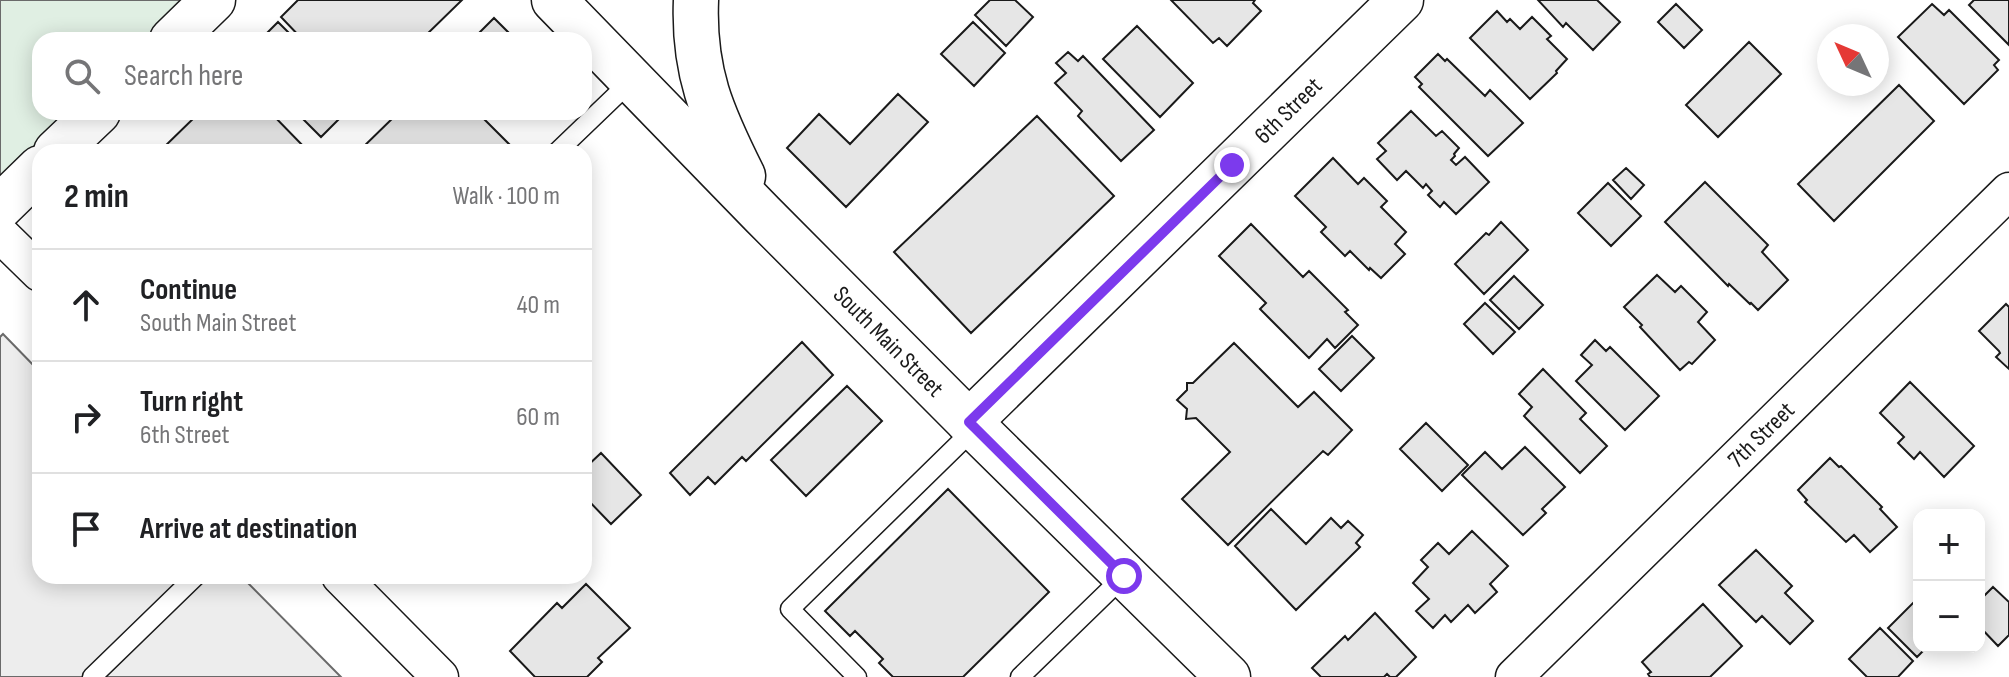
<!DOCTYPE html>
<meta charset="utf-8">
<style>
:root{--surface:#fff;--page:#f6f6f6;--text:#202124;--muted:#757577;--line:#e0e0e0}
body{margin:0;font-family:"Sofia Sans Condensed",sans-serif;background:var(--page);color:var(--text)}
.controls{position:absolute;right:24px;bottom:24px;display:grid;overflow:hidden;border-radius:16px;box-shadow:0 4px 20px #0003}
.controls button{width:72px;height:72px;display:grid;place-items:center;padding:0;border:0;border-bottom:2px solid var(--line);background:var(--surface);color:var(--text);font:40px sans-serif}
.compass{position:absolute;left:1817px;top:24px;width:72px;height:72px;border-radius:50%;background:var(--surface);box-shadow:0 4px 20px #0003;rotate:314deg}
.stop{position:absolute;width:24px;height:24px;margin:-18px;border:6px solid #7c3aed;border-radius:50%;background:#fff}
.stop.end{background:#7c3aed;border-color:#fff;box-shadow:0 2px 8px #0008}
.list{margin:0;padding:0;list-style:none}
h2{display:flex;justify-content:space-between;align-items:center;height:104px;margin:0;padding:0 32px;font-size:34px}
h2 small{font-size:26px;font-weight:400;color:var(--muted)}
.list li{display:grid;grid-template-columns:52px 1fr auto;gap:24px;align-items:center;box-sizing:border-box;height:112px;padding:0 32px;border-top:2px solid var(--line)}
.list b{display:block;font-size:30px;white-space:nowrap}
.list p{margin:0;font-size:26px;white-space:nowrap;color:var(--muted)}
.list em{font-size:26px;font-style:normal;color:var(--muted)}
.icon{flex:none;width:44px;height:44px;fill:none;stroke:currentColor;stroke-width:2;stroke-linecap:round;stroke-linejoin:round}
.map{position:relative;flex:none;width:2009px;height:677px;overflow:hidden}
.search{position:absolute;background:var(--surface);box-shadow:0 4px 20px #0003;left:32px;top:32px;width:560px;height:88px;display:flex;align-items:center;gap:20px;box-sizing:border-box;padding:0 28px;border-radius:24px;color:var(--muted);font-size:30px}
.panel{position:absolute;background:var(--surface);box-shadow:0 4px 20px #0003;left:32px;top:144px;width:560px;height:440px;border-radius:24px}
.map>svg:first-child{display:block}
.green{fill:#e0efe3;stroke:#6a6a6a;stroke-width:2}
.parking{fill:#ededed;stroke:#6a6a6a;stroke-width:2}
.building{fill:#e6e6e6;stroke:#1a1a1a;stroke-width:2}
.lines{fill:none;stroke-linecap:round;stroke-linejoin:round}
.lane-casing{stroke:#1a1a1a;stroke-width:21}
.street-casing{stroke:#1a1a1a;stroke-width:39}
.secondary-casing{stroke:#1a1a1a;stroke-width:47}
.lane{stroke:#fff;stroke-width:18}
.street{stroke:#fff;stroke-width:36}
.secondary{stroke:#fff;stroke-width:44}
.route{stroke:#7c3aed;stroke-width:10}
.labels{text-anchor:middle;stroke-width:6;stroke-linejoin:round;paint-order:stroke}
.street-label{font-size:24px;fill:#1a1a1a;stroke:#fff}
</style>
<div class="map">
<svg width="2009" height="677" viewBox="0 0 2009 677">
<rect width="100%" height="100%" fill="#fff"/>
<!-- green -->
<path class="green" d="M0,0H213L172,40H40V112H98L0,207Z"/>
<!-- parking -->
<path class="parking" d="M3,334L40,372V576H241L341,677H0V337Z"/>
<!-- building -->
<path class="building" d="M298,0H462L421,40H303L281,17Z
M990,0H1015L1033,17L1006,46L975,15Z
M1171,0H1255L1253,3L1261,11L1227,46L1219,38L1213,43Z
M1538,0H1597L1620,22L1593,50L1566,23L1563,27Z
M1974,0H2009V45L1969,5Z
M1676,4L1702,30L1684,48L1658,22Z
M1932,4L1944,15L1949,10L1999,60L1994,65L1998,70L1964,104L1898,37Z
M1497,11L1507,22L1510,19L1520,29L1532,17L1551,36L1547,39L1567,59L1556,71L1557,73L1530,99L1470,38Z
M494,18L516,40H472Z
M278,22L296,40H260Z
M973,22L1005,53L974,86L941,54Z
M1137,26L1193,83L1160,117L1103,59Z
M1749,42L1781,74L1718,137L1686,105Z
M1068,52L1078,61L1083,56L1154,130L1121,161L1078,116L1082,111L1055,83L1066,73L1056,63Z
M1438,54L1445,61L1447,59L1485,96L1490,90L1523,123L1488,156L1419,87L1422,84L1415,77Z
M1899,85L1934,121L1834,221L1798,184Z
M898,94L928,122L846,207L787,148L819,114L850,144Z
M1411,111L1436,136L1442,131L1459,148L1454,154L1455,156L1451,160L1456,165L1465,157L1489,182L1456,214L1444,202L1440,207L1428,195L1432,191L1426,184L1423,188L1406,171L1397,180L1377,159L1386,151L1378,143Z
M200,112H270L309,152H163L161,150Z
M296,112H346L321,137Z
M399,112H477L517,152H358Z
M1037,116L1114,196L971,333L894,252Z
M1333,158L1358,184L1364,178L1387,201L1381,207L1406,232L1395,244L1405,254L1381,278L1370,268L1369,270L1350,251L1345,256L1321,232L1326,227L1295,196Z
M1626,168L1644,185L1631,199L1613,180Z
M1705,182L1768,245L1762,252L1788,280L1758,310L1751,303L1750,304L1729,284L1728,286L1665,222Z
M1608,183L1641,216L1611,246L1578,213Z
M1501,222L1528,250L1484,294L1455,264L1486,233L1489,235Z
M1251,224L1303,277L1309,271L1348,310L1345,312L1358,325L1335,348L1327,339L1309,358L1260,309L1266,303L1219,256Z
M1657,275L1675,292L1681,286L1707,312L1698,322L1715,340L1692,364L1689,362L1680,370L1640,327L1642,325L1624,307Z
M1514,276L1543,305L1519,329L1490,300Z
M1485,303L1515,332L1493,354L1464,324Z
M2006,304L2009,307V369L1996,357L2000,353L1999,351L1979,331Z
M1352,336L1374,358L1341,391L1319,369Z
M1595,340L1606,351L1610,347L1659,396L1625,430L1576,381L1592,365L1581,355Z
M802,342L833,375L746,461L742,457L715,484L708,477L690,495L670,473Z
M1234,343L1298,407L1314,392L1352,430L1328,455L1323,451L1228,545L1182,499L1230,452L1196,418L1186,419L1187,409L1177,400L1187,390V383H1193Z
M1543,369L1586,413L1580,419L1607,446L1580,473L1524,416L1532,407L1519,394Z
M1910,382L1974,446L1944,477L1920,452L1914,459L1898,443L1904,437L1880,413Z
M847,386L882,421L806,496L771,460Z
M1426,423L1468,465L1442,491L1400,449Z
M1525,447L1565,487L1542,509L1546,513L1523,535L1462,475L1485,452L1502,469Z
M601,453L641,495L611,524L584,496V469Z
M1830,458L1839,467L1841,466L1882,507L1880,509L1897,527L1870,552L1854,535L1846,542L1805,502L1807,500L1798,490Z
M948,489L1049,592L963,677H893L879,663L883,659L855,631L850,636L825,611Z
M1271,509L1306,544L1331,518L1341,528L1348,521L1363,535L1356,543L1360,547L1296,610L1235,546Z
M1472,531L1508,566L1490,584L1497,592L1475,613L1468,605L1451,622L1445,615L1433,628L1416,611L1429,599L1413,583L1428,567L1421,560L1438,543L1449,554Z
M1756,550L1792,586L1785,593L1813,621L1790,644L1762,616L1756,622L1719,585Z
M586,584L630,628L598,658L602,662L587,677H535L510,651L557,603L562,608Z
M1993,587L2009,602V635L1998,646L1979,626V601Z
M1918,598L1919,647H1927L1917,657L1888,628Z
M1703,604L1742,646L1710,677H1650L1648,674L1651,672L1642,662Z
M1375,613L1416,657L1396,677H1390L1387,674L1384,677H1321L1312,668L1345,636L1348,640Z
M1880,628L1913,661L1898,677H1867L1849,659Z"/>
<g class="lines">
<!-- lane casing -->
<g class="lane-casing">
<path id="lane" d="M557,152L632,80
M92,677L196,576
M857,677L790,609L975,428
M1020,677L1124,576"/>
</g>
<!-- street casing -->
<g class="street-casing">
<g id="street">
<path d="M0,234L40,273"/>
<path d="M340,576L440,677"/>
<path id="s1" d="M1514,677L2009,191"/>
</g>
</g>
<!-- secondary casing -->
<g class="secondary-casing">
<g id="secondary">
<path id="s2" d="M554,0L762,214L969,422L1228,677"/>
<path d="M696,0C693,72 712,114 743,176"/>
<path d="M172,40L213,0"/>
<path d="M56,152L98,112"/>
<path d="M0,207L40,168"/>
<path id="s3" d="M969,422L1401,0"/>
</g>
</g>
<!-- lane -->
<use href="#lane" class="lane"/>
<!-- street -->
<use href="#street" class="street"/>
<!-- secondary -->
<use href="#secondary" class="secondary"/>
</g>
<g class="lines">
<!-- route -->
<path class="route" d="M1124,576L969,422L1232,165"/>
</g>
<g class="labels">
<!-- street labels -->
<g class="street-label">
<text dy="8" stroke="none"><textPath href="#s3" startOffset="446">6th Street</textPath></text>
<text dy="8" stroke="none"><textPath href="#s2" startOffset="478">South Main Street</textPath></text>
<text dy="8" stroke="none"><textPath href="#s1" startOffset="346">7th Street</textPath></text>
</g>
</g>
</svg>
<div class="controls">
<button>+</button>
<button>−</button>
</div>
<svg class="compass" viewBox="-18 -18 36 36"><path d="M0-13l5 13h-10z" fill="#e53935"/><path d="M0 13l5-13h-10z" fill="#757577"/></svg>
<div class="stop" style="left:1124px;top:576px"></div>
<div class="stop end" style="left:1232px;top:165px"></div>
<div class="search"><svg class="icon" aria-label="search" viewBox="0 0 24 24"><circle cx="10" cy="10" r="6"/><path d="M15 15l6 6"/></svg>Search here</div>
<section class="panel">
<h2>2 min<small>Walk · 100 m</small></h2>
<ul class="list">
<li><svg class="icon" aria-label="ahead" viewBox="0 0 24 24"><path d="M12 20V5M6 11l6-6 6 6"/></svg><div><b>Continue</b><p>South Main Street</p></div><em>40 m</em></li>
<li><svg class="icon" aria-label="right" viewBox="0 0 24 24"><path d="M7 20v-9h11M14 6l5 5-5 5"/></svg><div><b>Turn right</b><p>6th Street</p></div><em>60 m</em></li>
<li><svg class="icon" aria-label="arrive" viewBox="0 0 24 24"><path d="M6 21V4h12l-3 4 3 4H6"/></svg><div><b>Arrive at destination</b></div></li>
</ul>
</section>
</div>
